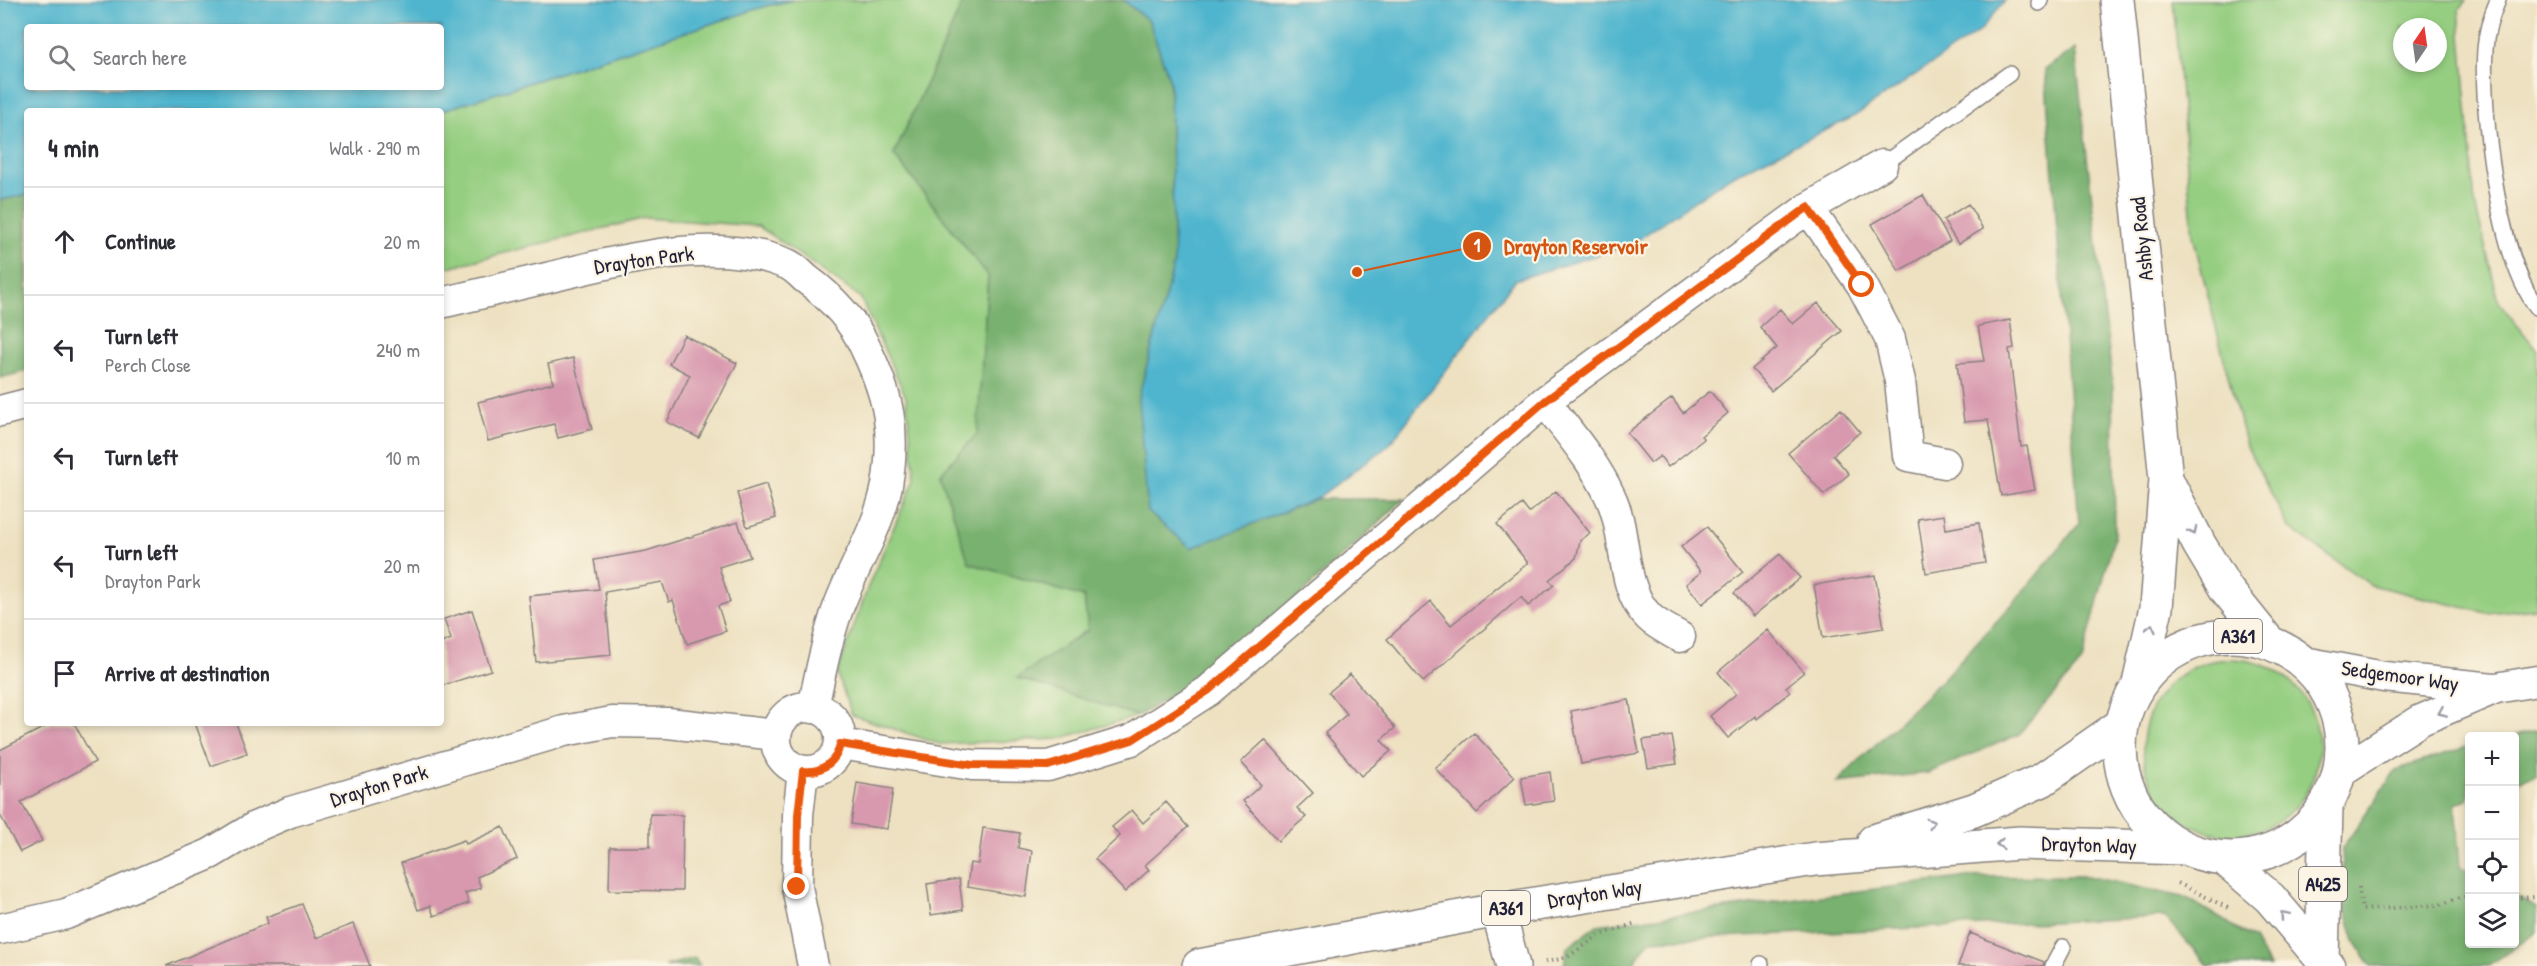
<!DOCTYPE html>
<meta charset="utf-8">
<style>
:root{--surface:#fff;--page:#f2f2f3;--text:#2b2b33;--muted:#7c7c81;--line:#e1e1e2}
body{margin:0;font-family:"Patrick Hand",sans-serif;background:var(--page);color:var(--text)}
.controls{position:absolute;right:18px;bottom:18px;display:grid;overflow:hidden;border-radius:6px;box-shadow:0 3px 9px #0003}
.controls button{width:54px;height:54px;display:grid;place-items:center;padding:0;border:0;border-bottom:2px solid var(--line);background:var(--surface);color:var(--text);font:30px sans-serif}
.compass{position:absolute;left:2393px;top:18px;width:54px;height:54px;border-radius:50%;background:var(--surface);box-shadow:0 3px 9px #0003;rotate:13deg}
.stop{position:absolute;width:18px;height:18px;margin:-14px;border:4px solid #ea580c;border-radius:50%;background:#fff}
.stop.end{background:#ea580c;border-color:#fff;box-shadow:0 2px 6px #0008}
.list{margin:0;padding:0;list-style:none}
h2{display:flex;justify-content:space-between;align-items:center;height:78px;margin:0;padding:0 24px;font-size:26px}
h2 small{font-size:20px;font-weight:400;color:var(--muted)}
.list li{display:grid;grid-template-columns:39px 1fr auto;gap:18px;align-items:center;box-sizing:border-box;height:108px;padding:0 24px;border-top:2px solid var(--line)}
.list b{display:block;font-size:22px;white-space:nowrap}
.list p{margin:0;font-size:20px;white-space:nowrap;color:var(--muted)}
.list em{font-size:20px;font-style:normal;color:var(--muted)}
.icon{flex:none;width:33px;height:33px;fill:none;stroke:currentColor;stroke-width:2;stroke-linecap:round;stroke-linejoin:round}
.map{position:relative;flex:none;width:2537px;height:966px;overflow:hidden}
.search{position:absolute;background:var(--surface);box-shadow:0 3px 9px #0003;left:24px;top:24px;width:420px;height:66px;display:flex;align-items:center;gap:15px;box-sizing:border-box;padding:0 21px;border-radius:6px;color:var(--muted);font-size:22px}
.panel{position:absolute;background:var(--surface);box-shadow:0 3px 9px #0003;left:24px;top:108px;width:420px;height:618px;border-radius:6px}
.map>svg:first-child{display:block}
.green{fill:#95ce81;stroke:#5c785e;stroke-width:1.5;fill-rule:evenodd}
.forest{fill:#78b16f;stroke:#4d6a55;stroke-width:1.5}
.water{fill:#50b5ce;stroke:#396c84;stroke-width:1.5;fill-rule:evenodd}
.building{fill:#d899af}
.lines{fill:none;stroke-linecap:round;stroke-linejoin:round}
.service-casing{stroke:#88827e;stroke-width:18}
.minor-casing{stroke:#88827e;stroke-width:33}
.tertiary-casing{stroke:#88827e;stroke-width:36}
.primary-casing{stroke:#88827e;stroke-width:36}
.path{stroke:#88827e;stroke-width:4;stroke-dasharray:1.5 4.5;stroke-linecap:butt}
.service{stroke:#fff;stroke-width:15}
.minor{stroke:#fff;stroke-width:30}
.tertiary{stroke:#fff;stroke-width:33}
.primary{stroke:#fff;stroke-width:33}
.oneway{stroke:#9c9ca7}
.route{stroke:#ea580c;stroke-width:8}
.labels{text-anchor:middle;stroke-width:4.5;stroke-linejoin:round;paint-order:stroke}
.shield{fill:#fcf5e5;stroke:#63616e;stroke-width:1.5}
.shield-label{font-size:20px;font-weight:bold;fill:#22223b}
.street-label{font-size:21px;fill:#22223b;stroke:#fcf5e5}
.leader{fill:none;stroke:#d45411;stroke-width:2}
.callout-dot{fill:#d45411;stroke:#fcf5e5;stroke-width:2}
.mark-label{font-size:18px;text-anchor:middle;font-weight:bold;fill:#fff}
.callout-label{font-size:22px;text-anchor:middle;font-weight:bold;fill:#d45411;stroke:#fcf5e5;stroke-width:4.5;stroke-linejoin:round;paint-order:stroke}
</style>
<div class="map">
<svg width="2537" height="966" viewBox="0 0 2537 966">
<rect width="100%" height="100%" fill="#fcf5e5"/>
<filter id="ink" filterUnits="userSpaceOnUse"><feTurbulence type="fractalNoise" baseFrequency=".0167" numOctaves="2"/><feDisplacementMap in="SourceGraphic" scale="12" xChannelSelector="R" yChannelSelector="G"/><feConvolveMatrix kernelMatrix="1 2 1 2 8 2 1 2 1" color-interpolation-filters="sRGB"/></filter>
<filter id="wash" filterUnits="userSpaceOnUse"><feTurbulence type="fractalNoise" baseFrequency=".008" numOctaves="4" result="noise"/><feDisplacementMap in="SourceGraphic" scale="24" xChannelSelector="R" yChannelSelector="G"/><feGaussianBlur stdDeviation="1.35" result="paint"/><feColorMatrix in="noise" values="0 0 0 0 0 0 0 0 0 0 0 0 0 0 0 0 0 1.4 0 .05"/><feComposite in="paint" operator="in"/></filter>
<g filter="url(#wash)">
<rect width="100%" height="100%" fill="#ede1c1"/>
<!-- green -->
<path class="green" d="M793,0H964L894,155L988,276L969,563L1084,597L1088,629L1018,678L1138,716L1058,739L939,744L852,715L837,674L869,584L915,479L906,397L860,297L758,226L645,218L441,269V111L766,6Z
M2173,0H2466L2459,10L2475,205L2499,302L2537,350V608L2487,613L2371,585L2289,528L2245,443L2193,236ZM2402,27H2438V63H2402Z
M2143 747a88 88 0 1 1 176 0a88 88 0 1 1-176 0Z"/>
<!-- forest -->
<path class="forest" d="M964,0H1123L1149,21L1170,81L1174,264L1138,399L1191,548L1316,499H1404L1230,660L1138,716L1017,678L1088,630L1084,597L969,563L940,474L977,434L988,276L894,155Z
M2075,49L2113,388L2115,534L2082,662L2018,735L1928,773L1836,783L1940,682L2018,598L2079,524L2045,69Z
M27,195V371L0,378V200Z
M2537,731V774L2515,782L2513,736Z
M2469,746V798L2455,804L2460,866L2469,872L2470,944H2514L2515,896L2537,908V932L2488,966H2371L2355,941L2345,908L2342,849L2396,770Z
M2087,876L2187,898L2254,939L2269,966H2208L2165,917L1650,940L1631,966H1564L1567,948L1597,925L1968,877Z
M695,958L700,966H665Z"/>
<!-- water -->
<path class="water" d="M0,0H793L766,6L441,111H27V195L0,200ZM27,27H441V87H27Z
M1123,0H2005L1981,30L1853,117L1731,176L1630,245L1515,280L1388,446L1316,499L1191,548L1148,512L1138,399L1174,264L1170,81L1149,21Z"/>
<g id="blocks">
<!-- building -->
<path class="building" d="M1923,195L1950,241L1899,271L1872,224Z
M1968,204L1983,229L1958,244L1943,220Z
M1818,303L1842,331L1771,391L1752,369L1777,348L1760,327L1780,309L1793,324Z
M2010,320L2014,348L2009,349L2021,447L2027,446L2035,490L2001,496L1988,420L1964,422L1957,363L1984,361L1978,326Z
M684,335L737,363L699,438L667,422L690,375L669,364Z
M573,358L592,429L558,438L554,424L488,441L478,402L553,383L548,364Z
M1710,391L1728,413L1701,436L1704,439L1668,467L1660,456L1651,463L1627,433L1672,398L1683,413Z
M1841,409L1860,432L1833,455L1849,474L1824,495L1788,453Z
M766,484L776,518L747,527L737,493Z
M1556,491L1590,533L1580,541L1576,558L1549,580L1554,585L1528,606L1521,597L1423,682L1387,639L1431,601L1451,625L1528,563L1497,524L1522,504L1529,513Z
M1944,515L1946,529L1979,523L1985,563L1926,573L1918,519Z
M738,522L750,557L719,567L730,602L718,606L726,631L687,644L673,600L669,602L662,582L605,592L611,655L536,662L529,596L599,589L594,560L646,551Z
M1707,527L1743,572L1702,604L1686,584L1701,572L1681,547Z
M1780,554L1800,578L1753,616L1734,593Z
M1875,575L1884,628L1823,638L1814,585Z
M472,610L491,670L441,686V643L451,639L444,619Z
M1768,630L1804,672L1786,687L1790,692L1757,719L1755,716L1728,738L1710,716L1736,694L1718,672Z
M1350,674L1395,728L1381,740L1391,751L1361,776L1325,733L1347,714L1329,692Z
M1629,700L1639,753L1581,764L1571,711Z
M52,723H74L95,762L21,802L42,841L20,852L0,815V750Z
M195,723H236L247,753L211,766Z
M1474,733L1515,777L1477,813L1435,768Z
M1672,736L1677,764L1648,768L1643,740Z
M1265,740L1313,793L1297,808L1306,817L1278,841L1243,801L1261,785L1241,762Z
M1550,772L1554,801L1526,805L1521,777Z
M857,783L893,789L887,829L851,824Z
M1166,802L1188,827L1145,865L1149,870L1125,892L1095,859L1120,836L1112,827L1132,810L1143,823Z
M650,814L683,815L682,891L609,890L610,847H650Z
M503,827L517,859L477,877L481,888L465,893L469,903L434,916L430,906L418,910L401,863L464,840L466,844Z
M983,828L1020,833L1018,848L1032,851L1026,897L967,887L970,863L978,864Z
M959,879L963,910L931,915L927,884Z
M302,904L316,938L353,924L370,966H166L268,923L266,917Z
M1970,933L2044,962L2043,966H1958Z"/>
</g>
</g>
<g filter="url(#ink)">
<use href="#blocks" fill-opacity="0" stroke="#88827e" stroke-width="1.5"/>
<g class="lines">
<!-- service casing -->
<g class="service-casing">
<path id="service" d="M2498,0C2491,16 2486,32 2485,49C2481,112 2498,258 2537,307
M2039,3L2040,0
M1882,165L2009,74
M1761,964V966
M2053,966L2063,947"/>
</g>
<!-- minor casing -->
<g class="minor-casing">
<path id="minor" d="M1808,208L1862,285L1890,339L1900,381L1908,456L1945,463
M441,303C479,294 517,285 555,276C626,258 717,236 787,264C794,267 800,273 805,278C831,297 853,319 866,349C889,397 896,431 887,485C879,529 852,568 837,611C826,642 820,675 813,708
M1545,401C1567,431 1594,461 1610,496C1628,532 1619,588 1649,617C1657,625 1670,631 1680,637
M0,411L27,404
M2304,662L2384,677L2494,688
M776 739a32 32 0 1 1 64 0a32 32 0 1 1-64 0Z
M840,744L972,765L1048,766L1132,740L1208,691L1545,401L1808,208L1882,165
M803,771L798,815L797,887L813,966
M2341,771L2421,720L2496,688L2537,681
M0,929L66,914L210,854L255,827L290,812L564,731L612,722L668,723L776,735"/>
</g>
<!-- tertiary casing -->
<g class="tertiary-casing">
<path id="tertiary" d="M1498,910L1513,966"/>
</g>
<!-- primary casing -->
<g class="primary-casing">
<path id="primary" d="M2117,0L2166,479L2156,608L2139,683
M2166,479L2199,544L2226,589L2268,641
M2120 747a111 111 0 1 1 222 0a111 111 0 1 1-222 0Z
M1874,841L1974,810L2042,780L2121,725
M2225,859L2270,898L2328,966
M2322,960L2326,808
M1199,966L1498,910L1815,859L2020,843L2184,848"/>
</g>
<!-- path -->
<path class="path" d="M2178,883L2228,908
M2359,887L2362,910L2439,905L2470,895
M2514,898L2537,897
M1545,962L1566,958L1598,936L1636,923"/>
<!-- service -->
<use href="#service" class="service"/>
<!-- minor -->
<use href="#minor" class="minor"/>
<!-- tertiary -->
<use href="#tertiary" class="tertiary"/>
<!-- primary -->
<use href="#primary" class="primary"/>
</g>
<!-- one-way arrows -->
<defs><path id="oneway-chevron" d="M-2-3.5L2.5 0L-2 3.5" fill="none" stroke-width="1.6" stroke-linecap="round" stroke-linejoin="round" transform="scale(1.5)"/></defs>
<g class="oneway">
<use href="#oneway-chevron" transform="translate(2193 531) rotate(63)"/>
<use href="#oneway-chevron" transform="translate(2151 628) rotate(-77)"/>
<use href="#oneway-chevron" transform="translate(2442 712) rotate(157)"/>
<use href="#oneway-chevron" transform="translate(1931 823) rotate(-17)"/>
<use href="#oneway-chevron" transform="translate(2000 844) rotate(176)"/>
<use href="#oneway-chevron" transform="translate(2284 915) rotate(-131)"/>
</g>
</g>
<g class="lines" filter="url(#ink)">
<!-- route -->
<path class="route" d="M797,887L798,815L803,771C821,773 837,762 840,744L972,765L1048,766L1132,740L1208,691L1545,401L1808,207L1862,285"/>
</g>
<g class="labels">
<!-- shield labels -->
<g class="shield">
<rect x="2214" y="619" width="48" height="34" rx="4.5"/>
<rect x="2299" y="867" width="48" height="34" rx="4.5"/>
<rect x="1482" y="891" width="48" height="34" rx="4.5"/>
</g>
<g class="shield-label">
<text x="2238" y="643">A361</text>
<text x="2323" y="891">A425</text>
<text x="1506" y="915">A361</text>
</g>
<!-- street labels -->
<g class="street-label">
<text transform="translate(2142 239) rotate(-96)" y="7">Ashby Road</text>
<text transform="translate(644 260) rotate(-8)" y="7">Drayton Park</text>
<text transform="translate(2400 676) rotate(8)" y="7">Sedgemoor Way</text>
<text transform="translate(379 786) rotate(-17)" y="7">Drayton Park</text>
<text transform="translate(2089 845) rotate(2)" y="7">Drayton Way</text>
<text transform="translate(1595 894) rotate(-9)" y="7">Drayton Way</text>
</g>
</g>
<!-- callouts -->
<path class="leader" d="M1357 272L1477 246"/>
<g class="callout-dot">
<circle cx="1357" cy="272" r="6"/>
<circle cx="1477" cy="246" r="15"/>
</g>
<g class="mark-label">
<text x="1477" y="252">1</text>
</g>
<g class="callout-label">
<text x="1576" y="254">Drayton Reservoir</text>
</g>
</svg>
<div class="controls">
<button>+</button>
<button>−</button>
<button><svg class="icon" aria-label="locate" viewBox="0 0 24 24"><circle cx="12" cy="12" r="6"/><path d="M12 2v4M12 18v4M2 12h4M18 12h4"/></svg></button>
<button><svg class="icon" aria-label="layers" viewBox="0 0 24 24"><path d="M12 4l9 5-9 5-9-5zM3 14l9 5 9-5"/></svg></button>
</div>
<svg class="compass" viewBox="-18 -18 36 36"><path d="M0-13l5 13h-10z" fill="#e53935"/><path d="M0 13l5-13h-10z" fill="#7c7c81"/></svg>
<div class="stop" style="left:1862px;top:285px"></div>
<div class="stop end" style="left:797px;top:887px"></div>
<div class="search"><svg class="icon" aria-label="search" viewBox="0 0 24 24"><circle cx="10" cy="10" r="6"/><path d="M15 15l6 6"/></svg>Search here</div>
<section class="panel">
<h2>4 min<small>Walk · 290 m</small></h2>
<ul class="list">
<li><svg class="icon" aria-label="ahead" viewBox="0 0 24 24"><path d="M12 20V5M6 11l6-6 6 6"/></svg><div><b>Continue</b></div><em>20 m</em></li>
<li><svg class="icon" aria-label="left" viewBox="0 0 24 24"><path d="M17 20v-9H6M10 6l-5 5 5 5"/></svg><div><b>Turn left</b><p>Perch Close</p></div><em>240 m</em></li>
<li><svg class="icon" aria-label="left" viewBox="0 0 24 24"><path d="M17 20v-9H6M10 6l-5 5 5 5"/></svg><div><b>Turn left</b></div><em>10 m</em></li>
<li><svg class="icon" aria-label="left" viewBox="0 0 24 24"><path d="M17 20v-9H6M10 6l-5 5 5 5"/></svg><div><b>Turn left</b><p>Drayton Park</p></div><em>20 m</em></li>
<li><svg class="icon" aria-label="arrive" viewBox="0 0 24 24"><path d="M6 21V4h12l-3 4 3 4H6"/></svg><div><b>Arrive at destination</b></div></li>
</ul>
</section>
</div>
